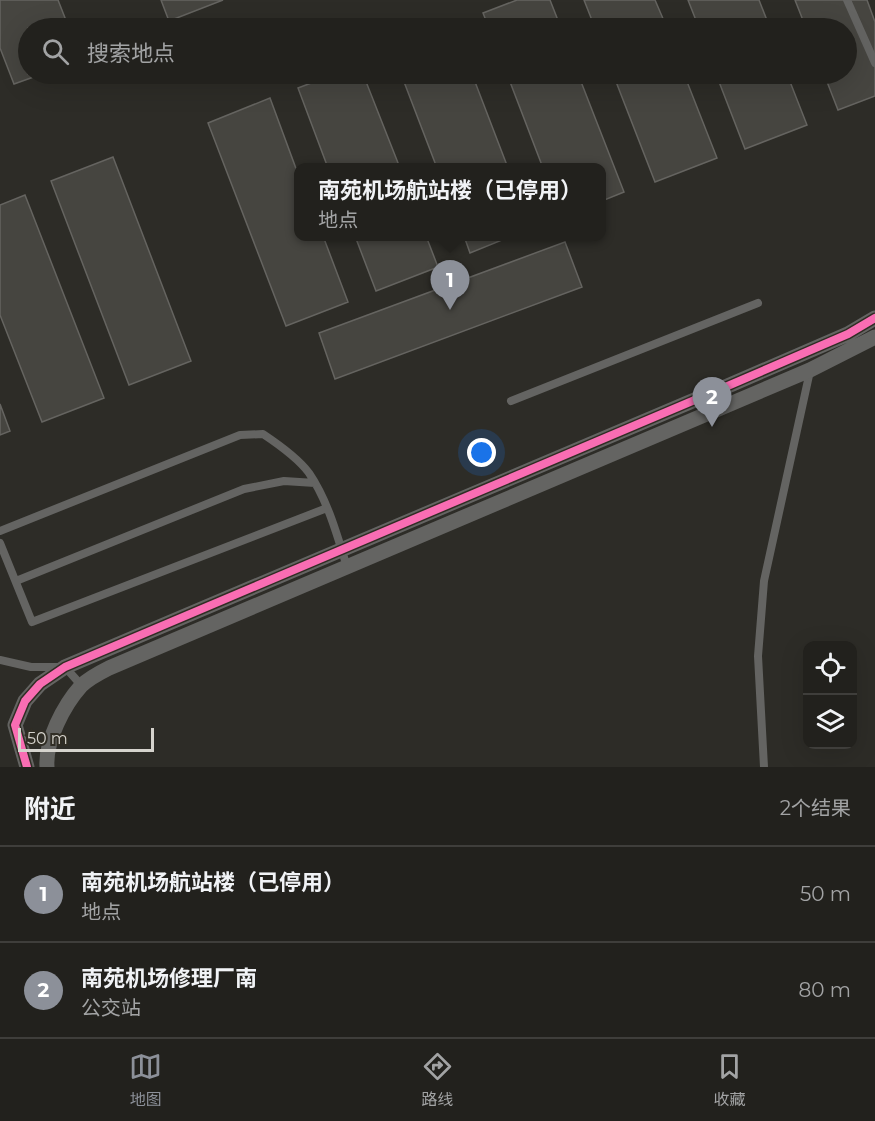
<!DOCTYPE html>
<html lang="zh">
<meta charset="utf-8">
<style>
:root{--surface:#22211d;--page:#2a2926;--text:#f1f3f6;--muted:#a2a3a4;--line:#3f3e3b;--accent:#8c9099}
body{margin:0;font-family:Montserrat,"Noto Sans SC",sans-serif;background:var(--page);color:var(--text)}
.controls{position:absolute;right:18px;bottom:18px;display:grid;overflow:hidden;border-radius:12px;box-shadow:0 6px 24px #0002}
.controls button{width:54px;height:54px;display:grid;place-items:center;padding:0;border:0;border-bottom:2px solid var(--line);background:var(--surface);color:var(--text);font:30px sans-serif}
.scale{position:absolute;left:18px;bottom:15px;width:136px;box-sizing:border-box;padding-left:6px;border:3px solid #d5d3cd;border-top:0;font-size:16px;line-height:21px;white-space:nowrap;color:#d5d3cd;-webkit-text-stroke:4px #302d24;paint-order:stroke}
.you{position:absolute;left:482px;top:453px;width:21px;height:21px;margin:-15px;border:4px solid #fff;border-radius:50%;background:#1a73e8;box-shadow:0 0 0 9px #1a73e833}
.badge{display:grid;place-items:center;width:39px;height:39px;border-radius:50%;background:var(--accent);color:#fff;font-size:20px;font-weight:700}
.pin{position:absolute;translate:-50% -50px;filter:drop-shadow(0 2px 3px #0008)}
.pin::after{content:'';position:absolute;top:32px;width:21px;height:18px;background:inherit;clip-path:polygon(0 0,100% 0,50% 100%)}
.popup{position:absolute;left:294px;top:163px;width:312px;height:78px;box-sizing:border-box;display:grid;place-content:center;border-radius:12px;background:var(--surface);filter:drop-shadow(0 2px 4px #0005);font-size:20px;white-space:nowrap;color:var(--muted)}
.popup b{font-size:22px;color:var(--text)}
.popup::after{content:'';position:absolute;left:50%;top:100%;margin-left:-12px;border:12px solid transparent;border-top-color:var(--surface)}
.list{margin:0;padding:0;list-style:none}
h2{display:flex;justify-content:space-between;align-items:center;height:78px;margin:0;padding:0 24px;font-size:26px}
h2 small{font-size:20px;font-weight:400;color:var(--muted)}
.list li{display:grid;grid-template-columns:39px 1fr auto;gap:18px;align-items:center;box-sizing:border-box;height:96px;padding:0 24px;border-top:2px solid var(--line)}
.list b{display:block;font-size:22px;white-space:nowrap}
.list p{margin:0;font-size:20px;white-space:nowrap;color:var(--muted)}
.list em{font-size:20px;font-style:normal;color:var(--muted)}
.icon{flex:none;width:33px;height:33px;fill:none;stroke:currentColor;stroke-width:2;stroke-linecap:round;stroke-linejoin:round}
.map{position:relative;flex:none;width:875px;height:767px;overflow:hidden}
.search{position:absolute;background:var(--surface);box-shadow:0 6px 24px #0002;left:18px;right:18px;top:18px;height:66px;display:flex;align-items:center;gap:15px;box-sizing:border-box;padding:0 21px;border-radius:33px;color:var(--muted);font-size:22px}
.sheet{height:270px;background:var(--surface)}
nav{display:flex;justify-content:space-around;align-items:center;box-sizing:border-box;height:84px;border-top:2px solid var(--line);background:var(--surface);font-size:16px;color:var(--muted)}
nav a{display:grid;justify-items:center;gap:3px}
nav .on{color:var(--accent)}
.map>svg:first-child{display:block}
.building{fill:#464540;stroke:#656460;stroke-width:1.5}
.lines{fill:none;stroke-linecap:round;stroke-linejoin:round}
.service{stroke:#646462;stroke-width:8}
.minor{stroke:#646462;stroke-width:15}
.cycleway-casing{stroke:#302d24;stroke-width:11}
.cycleway{stroke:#f96db3;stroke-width:8}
</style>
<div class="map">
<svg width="875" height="767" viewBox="0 0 875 767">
<rect width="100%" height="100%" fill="#2d2c27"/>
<!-- building -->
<path class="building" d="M0,0H58L69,28H28V74H42L14,84L0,48Z
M161,0H223L169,21Z
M517,0H550L561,28H489L483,13Z
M584,0H655L667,28H595Z
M688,0H759L770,28H699Z
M795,0H867L875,22V96L838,110L824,74H846V28H806Z
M335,74H363L400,168H328L298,88Z
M401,74H472L508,168H437Z
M507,74H578L624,192L602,201V168H543Z
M613,74H684L717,158L655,182Z
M716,74H787L807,125L745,149Z
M270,98L298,174V236H323L348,302L286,326L208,123Z
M113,157L191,361L129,385L51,181Z
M25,195L104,398L42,422L0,315V205Z
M355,236H426L438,267L376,291Z
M464,236H512L470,253Z
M565,242L582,287L335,379L319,333Z
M0,404L10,431L0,435Z"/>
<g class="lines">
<!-- service -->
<path class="service" d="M847,0L875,63
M511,401L758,303
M0,531L240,435L263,434C278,444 298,458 309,473C328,501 337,535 347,567
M0,543L32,622L327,508
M16,581L244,489L284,481L315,483
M0,660L31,667H65L82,686
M764,767L758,656L764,581L810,371"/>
<!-- minor -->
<path class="minor" d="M27,767L15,725L25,701L40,684L65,667L723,388L848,334L875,318
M47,767C45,741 64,705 81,686C89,678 99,673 109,668L810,370L875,337"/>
<!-- cycleway casing -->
<g class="cycleway-casing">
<path id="cycleway" d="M27,767L15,725L25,701L40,684L65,667L723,388L848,334L875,318"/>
</g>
<!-- cycleway -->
<use href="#cycleway" class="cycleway"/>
</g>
</svg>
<div class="controls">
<button><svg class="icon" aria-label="locate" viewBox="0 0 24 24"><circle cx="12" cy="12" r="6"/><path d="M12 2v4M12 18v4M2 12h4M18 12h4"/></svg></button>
<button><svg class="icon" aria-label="layers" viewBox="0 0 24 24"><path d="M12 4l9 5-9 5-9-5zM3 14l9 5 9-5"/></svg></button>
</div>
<div class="scale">50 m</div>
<div class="you"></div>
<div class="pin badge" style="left:450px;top:310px">1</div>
<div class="popup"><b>南苑机场航站楼（已停用）</b>地点</div>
<div class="pin badge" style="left:712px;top:427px">2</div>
<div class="search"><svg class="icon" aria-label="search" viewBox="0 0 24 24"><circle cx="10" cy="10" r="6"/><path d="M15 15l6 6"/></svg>搜索地点</div>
</div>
<section class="sheet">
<h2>附近<small>2个结果</small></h2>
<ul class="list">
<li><span class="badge">1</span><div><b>南苑机场航站楼（已停用）</b><p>地点</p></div><em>50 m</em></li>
<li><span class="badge">2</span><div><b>南苑机场修理厂南</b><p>公交站</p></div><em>80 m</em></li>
</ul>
</section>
<nav>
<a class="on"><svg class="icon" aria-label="map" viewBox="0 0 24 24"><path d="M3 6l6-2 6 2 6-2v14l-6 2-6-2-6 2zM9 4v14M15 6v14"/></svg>地图</a>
<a><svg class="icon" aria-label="directions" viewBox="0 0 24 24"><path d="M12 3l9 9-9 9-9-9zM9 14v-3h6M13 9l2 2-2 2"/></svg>路线</a>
<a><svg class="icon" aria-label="saved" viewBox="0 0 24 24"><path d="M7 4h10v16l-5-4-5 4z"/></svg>收藏</a>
</nav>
